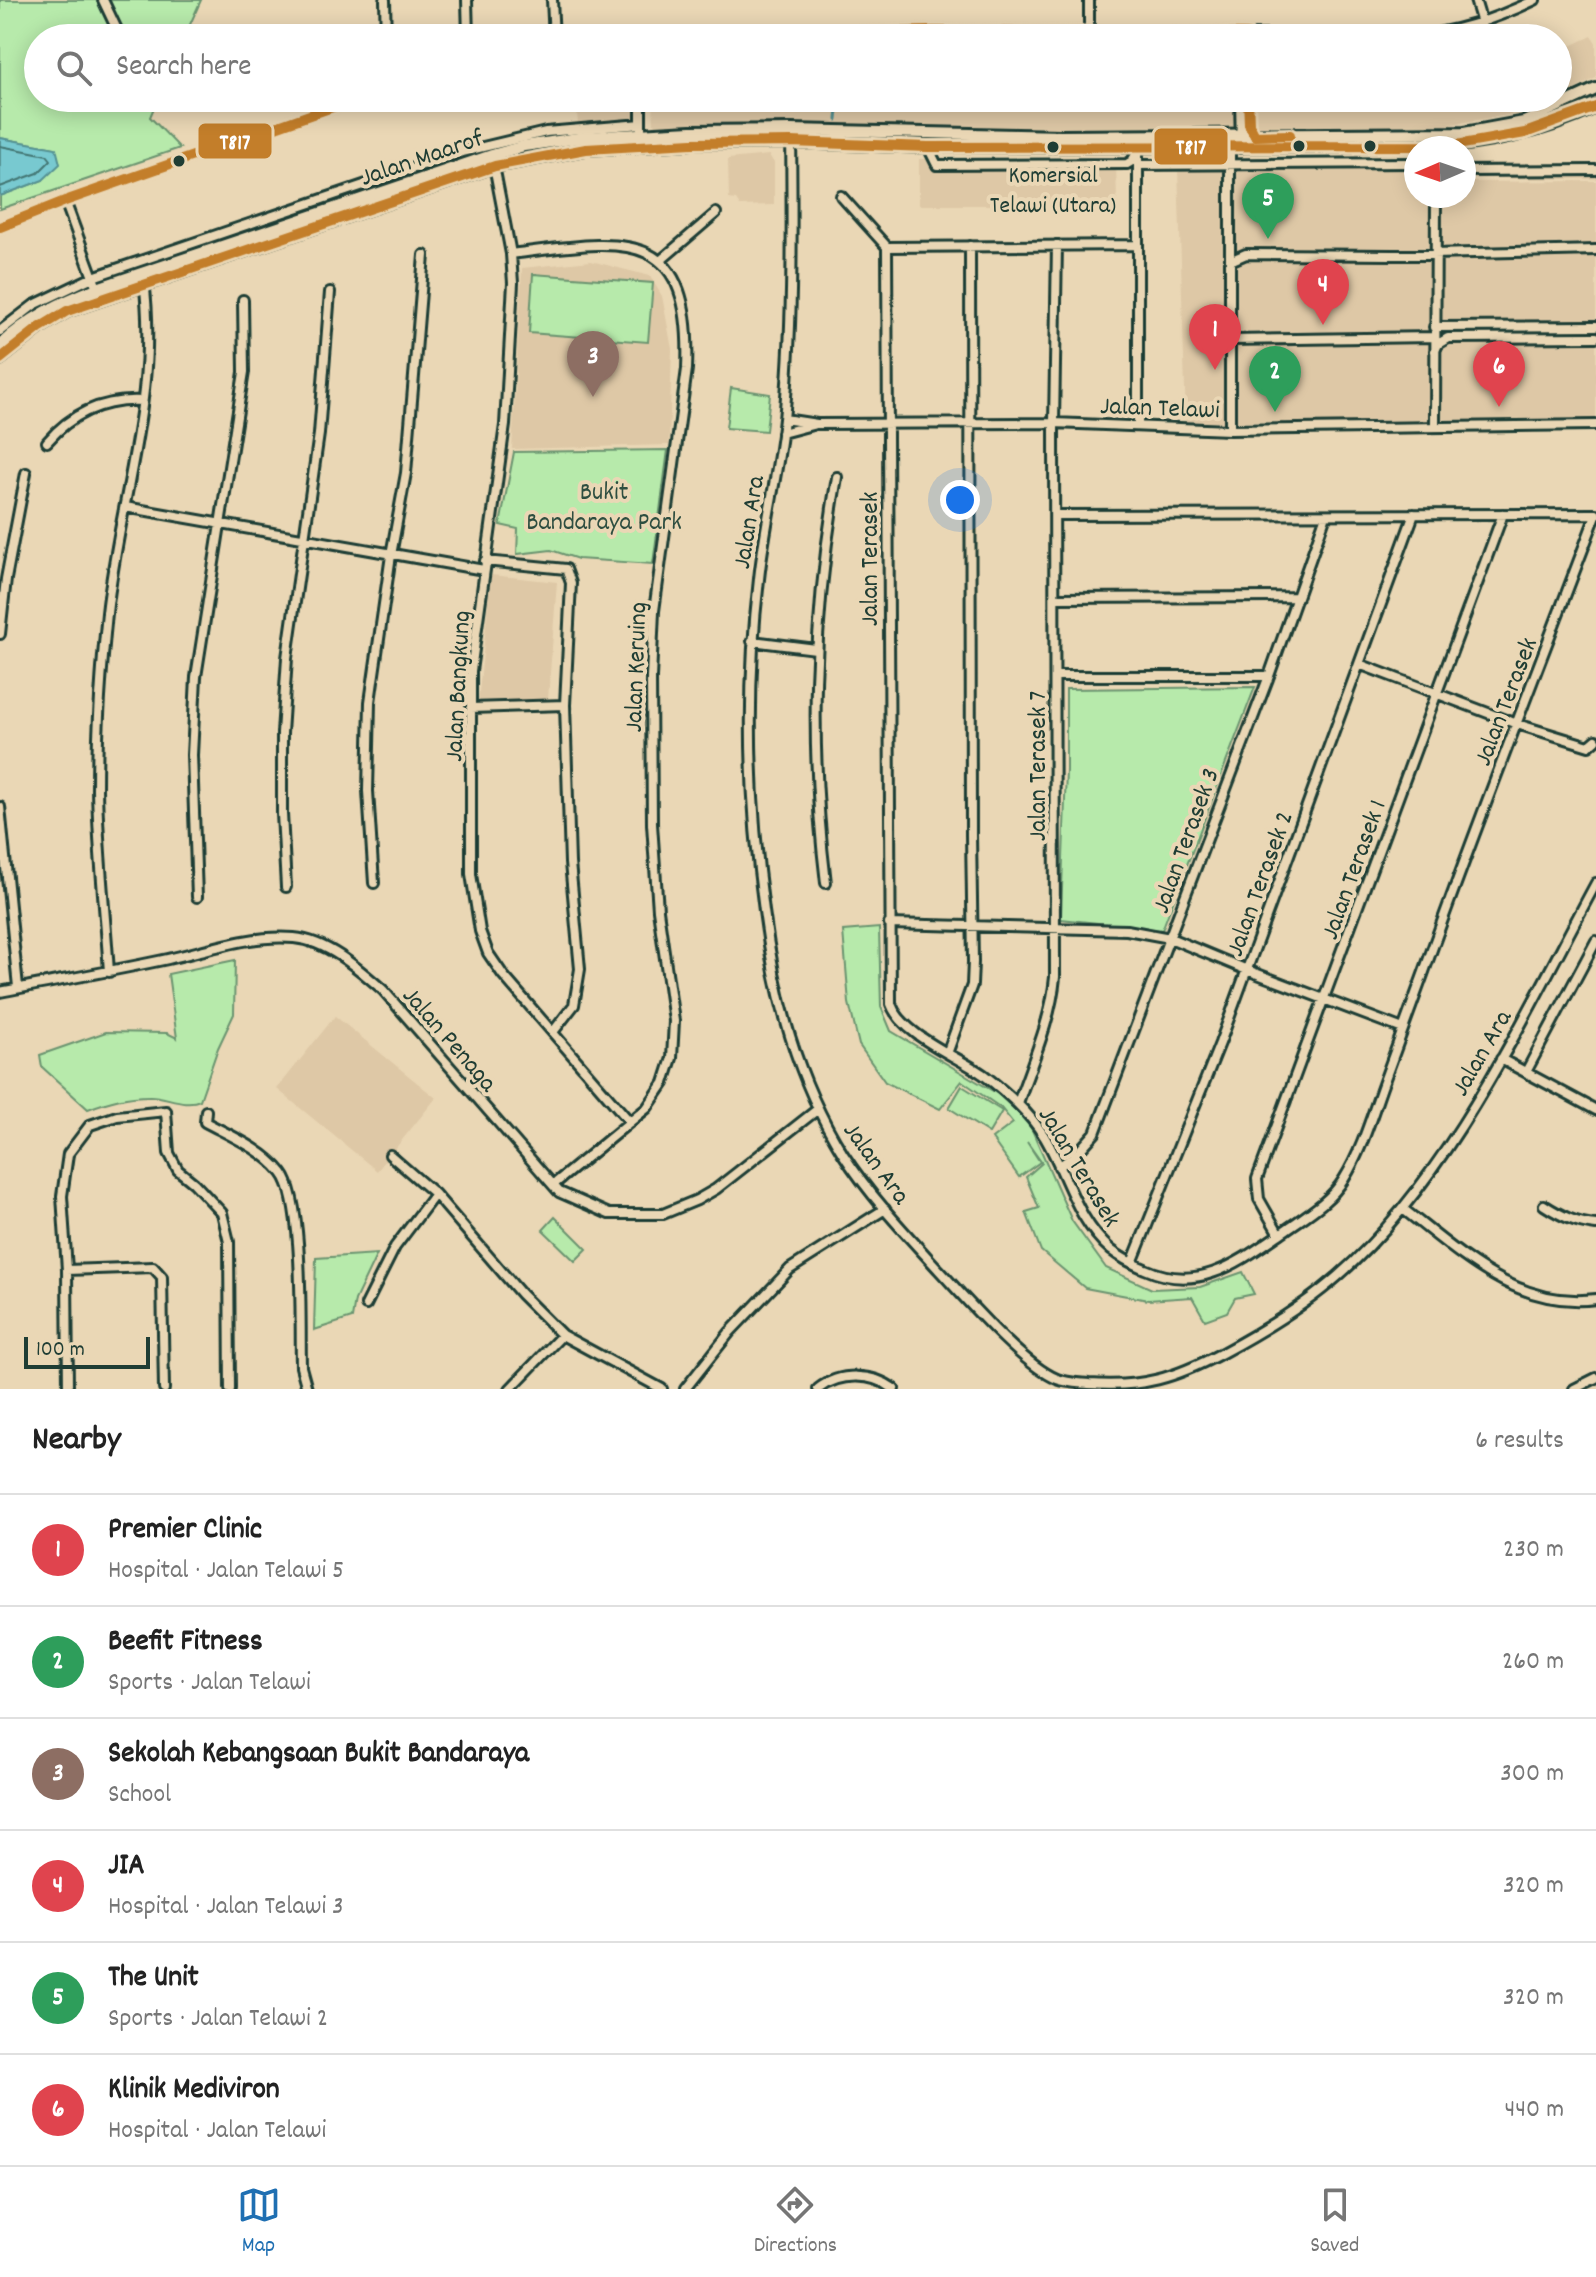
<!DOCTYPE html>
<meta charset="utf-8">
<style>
:root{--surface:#fff;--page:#f2f2f2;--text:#222;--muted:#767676;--line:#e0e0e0;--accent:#1f6fb2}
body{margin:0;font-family:Dekko,sans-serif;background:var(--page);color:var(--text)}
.compass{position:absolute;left:1404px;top:136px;width:72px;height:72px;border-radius:50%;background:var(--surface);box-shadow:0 4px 20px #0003;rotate:268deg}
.scale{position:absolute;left:24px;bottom:20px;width:126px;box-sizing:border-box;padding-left:8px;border:4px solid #1f3d34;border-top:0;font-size:22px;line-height:28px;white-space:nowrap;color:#1f3d34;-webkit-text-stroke:6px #ead7b5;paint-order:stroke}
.you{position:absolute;left:960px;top:500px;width:28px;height:28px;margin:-20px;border:6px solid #fff;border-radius:50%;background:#1a73e8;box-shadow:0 0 0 12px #1a73e833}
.badge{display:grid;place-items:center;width:52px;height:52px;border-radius:50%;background:var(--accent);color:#fff;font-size:26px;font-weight:700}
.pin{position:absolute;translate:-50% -66px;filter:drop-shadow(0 2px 4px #0008)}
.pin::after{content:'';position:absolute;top:42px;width:28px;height:24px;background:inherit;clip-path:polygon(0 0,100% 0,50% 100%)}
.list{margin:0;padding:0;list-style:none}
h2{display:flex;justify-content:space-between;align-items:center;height:104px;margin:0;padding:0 32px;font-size:34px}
h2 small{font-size:26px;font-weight:400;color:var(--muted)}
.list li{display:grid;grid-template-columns:52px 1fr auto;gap:24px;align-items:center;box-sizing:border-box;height:112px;padding:0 32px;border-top:2px solid var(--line)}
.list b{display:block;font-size:30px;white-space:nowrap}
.list p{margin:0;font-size:26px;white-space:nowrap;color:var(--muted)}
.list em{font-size:26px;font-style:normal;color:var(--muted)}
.icon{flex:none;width:44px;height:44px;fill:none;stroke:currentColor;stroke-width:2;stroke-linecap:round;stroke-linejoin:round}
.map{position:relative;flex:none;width:1596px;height:1389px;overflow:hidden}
.search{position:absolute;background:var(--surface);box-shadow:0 4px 20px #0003;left:24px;right:24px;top:24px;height:88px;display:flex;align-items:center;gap:20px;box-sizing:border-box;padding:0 28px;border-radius:44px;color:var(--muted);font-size:30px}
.sheet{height:776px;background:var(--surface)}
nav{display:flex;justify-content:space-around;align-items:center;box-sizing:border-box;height:112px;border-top:2px solid var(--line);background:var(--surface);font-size:22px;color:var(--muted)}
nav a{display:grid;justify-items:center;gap:4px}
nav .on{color:var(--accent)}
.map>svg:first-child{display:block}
.built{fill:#dec8a6}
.green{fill:#b7eaab;stroke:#6b9470;stroke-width:2}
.water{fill:#78c9d0;stroke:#549192;stroke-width:2}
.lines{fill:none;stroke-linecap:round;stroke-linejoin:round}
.shore{stroke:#437572;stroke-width:2}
.stream{stroke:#549192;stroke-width:3}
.minor-casing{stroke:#1f3d34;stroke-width:14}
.major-casing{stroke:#1f3d34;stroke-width:16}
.minor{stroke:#ead7b5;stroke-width:8}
.major{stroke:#ead7b5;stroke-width:10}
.bus-1-casing{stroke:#ead7b5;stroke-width:16}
.bus-1{stroke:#c37e2a;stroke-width:10}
.bus-dot{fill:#1f3d34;stroke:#ead7b5;stroke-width:3}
.labels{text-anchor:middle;stroke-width:8;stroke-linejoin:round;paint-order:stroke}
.bus-label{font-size:24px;fill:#1f3d34;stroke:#ead7b5}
.street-label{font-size:26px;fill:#1f3d34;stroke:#ead7b5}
.park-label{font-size:26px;fill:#2e4e40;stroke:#ead7b5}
.line-badge{stroke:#ead7b5;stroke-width:3}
.badge-label{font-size:22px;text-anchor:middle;font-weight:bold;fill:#fff}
</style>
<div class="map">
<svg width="1596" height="1389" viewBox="0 0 1596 1389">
<rect width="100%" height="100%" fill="#ead7b5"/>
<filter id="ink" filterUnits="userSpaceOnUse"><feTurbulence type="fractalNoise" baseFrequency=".0125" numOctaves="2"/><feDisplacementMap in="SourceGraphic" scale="16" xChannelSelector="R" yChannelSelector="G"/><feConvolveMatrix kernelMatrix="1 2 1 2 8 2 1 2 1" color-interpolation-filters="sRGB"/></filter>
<g filter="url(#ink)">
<!-- built -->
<path class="built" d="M1592,36L1596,43V78L1558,98V52Z
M576,98H637L638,121L578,125Z
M653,98H1234V130L654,128Z
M1251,98H1558L1538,107L1508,115L1446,125L1253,127Z
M769,155L774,163V205L740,206L736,200L729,199L728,159Z
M1116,158L1117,205H919V159Z
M1464,163L1596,164V179L1464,178Z
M1416,167V196H1464V182L1596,181V424L1186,422L1178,168Z
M591,261L650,276L662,296L672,349L669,445L512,449L522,268Z
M491,575L557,582L548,699L478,702Z
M335,1016L436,1098L377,1171L277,1089Z"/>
<!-- green -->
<path class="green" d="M0,0H201L184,38H38V98H158L150,117L180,148L0,209V196L43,180L55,148L0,138Z
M533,274L653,283L648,342L529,333Z
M731,388L770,394L766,431L726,428Z
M668,450L653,564L578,559L551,550L517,554L518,529L500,525L514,452Z
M1255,687L1162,930L1061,919L1066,770V689Z
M879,928L881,1007L891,1031L998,1094L1029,1123L1072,1221L1106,1268L1152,1289L1200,1287L1243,1272L1254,1294L1235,1298L1227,1312L1205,1320L1192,1297L1148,1300L1085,1288L1041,1251L1026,1212L1039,1208L1026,1177L1042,1163L1027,1142L1040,1162L1019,1177L992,1139L1013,1123L1001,1108L962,1081L940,1109L885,1082L859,1045L849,1003L843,931Z
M235,960L234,1014L218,1048L200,1100C185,1107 166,1096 150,1096C127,1096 109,1101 88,1109L42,1067L40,1055L106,1032L167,1033L177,1038L168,974Z
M962,1086L1002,1111L989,1133L949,1108Z
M555,1217L587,1249L575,1261L543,1230Z
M377,1254L355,1300L352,1318L314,1330L316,1258Z"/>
<!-- water -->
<path class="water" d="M0,138L56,148L60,164L43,180L0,196Z"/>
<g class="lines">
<!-- shore -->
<path class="shore" d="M0,146L47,155L51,160L38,173L0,187"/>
<!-- stream -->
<path class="stream" d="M837,120L839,98"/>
<!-- minor casing -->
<g class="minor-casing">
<path id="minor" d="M103,0L121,38
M385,0L386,38
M467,0L468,38
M552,0L554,38
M1475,0L1482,23
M1089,32V0
M614,38L933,31L1408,37C1454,33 1493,20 1535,0
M641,98V129
M1240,98L1241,148
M1248,98L1249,124L1255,135
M791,130C792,223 793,317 785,409C780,466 765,522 759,579C746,690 749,801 764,911C775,997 797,1080 843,1154C870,1196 906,1234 939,1270C966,1299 1023,1365 1057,1379C1067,1383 1079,1383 1089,1384C1142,1388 1175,1378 1222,1353C1263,1331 1303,1307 1338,1276C1450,1179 1526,1012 1596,883
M928,147L937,165L1127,164L1132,161L1137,153
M492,155L511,254L513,283L505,425L471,671V874L480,931L488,953L503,975L630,1122
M1138,165L1416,163
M1464,171L1596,170
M841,196L887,247L891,1004C902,1035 957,1056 984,1075C1007,1093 1028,1111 1044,1136C1067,1174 1076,1220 1111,1250C1121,1258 1133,1264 1145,1269C1200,1294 1240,1261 1284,1231C1305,1216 1330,1202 1344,1179C1361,1152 1371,1118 1382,1087C1399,1040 1417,992 1434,944C1486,800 1542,658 1596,515
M65,201L101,299
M0,227L65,201L358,98
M887,247L1138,245
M511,254C623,240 693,223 687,369L654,611L651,678L652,824L658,910L674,1021L672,1058L664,1083L647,1108L553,1185
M660,261L716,213
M1230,261L1246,254L1392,255L1596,250
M1434,327L1596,326
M0,331L34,305L93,277L458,153L546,132L641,124
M1230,340L1434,337
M1435,351L1438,344L1448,338L1596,337
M784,419L817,424L1054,423L1230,430L1596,425
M1138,424V144
M1435,427L1436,196
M1230,430V140
M782,433L812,425
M47,442C72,413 103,399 142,401
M125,507L484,570
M1055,515L1596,514
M485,561L566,569L571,583L565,705L570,863L580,969L574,1005L553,1032
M1055,598L1295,597
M0,634L6,579L26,473
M752,641L816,649
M1359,664L1517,724L1589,746L1596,740
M1055,676H1269
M471,708L565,705
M0,807L18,987
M374,883L368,791L370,702L391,555L406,473L424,255
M826,883C809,744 813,615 837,477
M286,887L282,814V733L287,658L319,434L330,292
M197,897L192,755L196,677L244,372L243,300
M889,924L1127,930L1170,938L1247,970L1403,1029
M109,972C105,911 98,850 97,789C97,730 101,672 107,613C119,502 159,393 144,281
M0,992C56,981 112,971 168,959C208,950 253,934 294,938C328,941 359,969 383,990L559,1192L609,1214H663L697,1200L716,1189L818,1109
M948,1051L972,985L973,962L971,835L970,246
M1501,1059L1596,1110
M1526,1072L1596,941
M1018,1103C1032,1062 1051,1021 1055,977L1054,423L1057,245
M206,1111L205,1122C231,1136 263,1149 282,1173C304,1200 300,1327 301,1367L307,1389
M390,1155L435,1194L521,1294L562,1335L662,1389
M1059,1167L1079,1151L1095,1133L1269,676L1326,515
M1544,1205C1561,1216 1576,1223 1596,1225
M1403,1209C1461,1254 1517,1309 1596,1299
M1279,1234L1259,1199L1257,1179L1503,514
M1132,1263L1220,1043L1414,514
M67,1270L153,1267L162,1277L164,1389
M366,1305L395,1247L435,1194
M68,1389L67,1270L62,1196L68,1154L90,1125L117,1116L166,1111L169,1153L178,1170L194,1183L222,1213L229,1242L230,1389
M510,1389L562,1335
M685,1389L730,1332L790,1269L885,1209
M818,1389C840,1372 873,1373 894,1389
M1574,1389L1596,1378"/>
</g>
<!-- major casing -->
<g class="major-casing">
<path id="major" d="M0,345C28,318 61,302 97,288L492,155L524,146L585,137L691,131L791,130L1061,136L1464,133L1524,122L1596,89
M0,359L39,328L67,311L495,166L586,149L692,143L791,142L928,147L1451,146C1503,141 1549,129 1596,107"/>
</g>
<!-- minor -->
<use href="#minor" class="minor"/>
<!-- major -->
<use href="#major" class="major"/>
<!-- bus-1 casing -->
<g class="bus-1-casing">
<path id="bus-1" d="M614,38L933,31L1247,34V38
M1248,98L1249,124L1255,136L1290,135
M0,227L65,201L358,98
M0,359L39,328L67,311L495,166L586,149L692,143L791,142L928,147L1451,146L1525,133L1596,107"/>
</g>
<!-- bus-1 -->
<use href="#bus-1" class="bus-1"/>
</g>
</g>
<!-- markers -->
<g class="bus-dot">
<circle cx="1299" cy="146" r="7"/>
<circle cx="1370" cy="146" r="7"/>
<circle cx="1053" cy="147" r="7"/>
<circle cx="179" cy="161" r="7"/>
</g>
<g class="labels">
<!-- bus labels -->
<g class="bus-label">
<text x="1053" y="182">Komersial<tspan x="1053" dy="30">Telawi (Utara)</tspan></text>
</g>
<!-- street labels -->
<g class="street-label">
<text transform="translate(421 156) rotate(-19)" y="9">Jalan Maarof</text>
<text transform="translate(1160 406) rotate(2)" y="9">Jalan Telawi</text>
<text transform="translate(747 522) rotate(-81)" y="9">Jalan Ara</text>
<text transform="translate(868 559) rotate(-90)" y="9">Jalan Terasek</text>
<text transform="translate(634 667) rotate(-88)" y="9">Jalan Keruing</text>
<text transform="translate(456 686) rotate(-87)" y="9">Jalan Bangkung</text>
<text transform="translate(1504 701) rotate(-69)" y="9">Jalan Terasek</text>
<text transform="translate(1036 766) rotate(-90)" y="9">Jalan Terasek 7</text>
<text transform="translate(1184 840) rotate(-70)" y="9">Jalan Terasek 3</text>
<text transform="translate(1352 869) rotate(-70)" y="9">Jalan Terasek 1</text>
<text transform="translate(1258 883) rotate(-70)" y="9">Jalan Terasek 2</text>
<text transform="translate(451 1038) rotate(49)" y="9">Jalan Penaga</text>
<text transform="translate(1480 1052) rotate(-60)" y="9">Jalan Ara</text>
<text transform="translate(878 1162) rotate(54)" y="9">Jalan Ara</text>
<text transform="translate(1081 1166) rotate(59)" y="9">Jalan Terasek</text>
</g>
<!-- park labels -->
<g class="park-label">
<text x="604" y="499">Bukit<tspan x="604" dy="30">Bandaraya Park</tspan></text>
</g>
</g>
<g class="line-badge">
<rect x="197" y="122" width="76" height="38" rx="8" fill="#c37e2a"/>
<rect x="1153" y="127" width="76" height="39" rx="8" fill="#c37e2a"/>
</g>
<g class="badge-label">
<text x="235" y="149">T817</text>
<text x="1191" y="154">T817</text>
</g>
</svg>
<svg class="compass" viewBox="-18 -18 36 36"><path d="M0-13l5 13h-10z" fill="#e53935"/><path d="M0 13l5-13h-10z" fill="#767676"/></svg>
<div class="scale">100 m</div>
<div class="you"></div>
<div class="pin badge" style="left:1215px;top:370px;background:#e0444e">1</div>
<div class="pin badge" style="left:1275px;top:412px;background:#2e9e5b">2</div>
<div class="pin badge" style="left:593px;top:397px;background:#8d6e63">3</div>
<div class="pin badge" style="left:1323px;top:325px;background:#e0444e">4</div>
<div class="pin badge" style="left:1268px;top:239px;background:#2e9e5b">5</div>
<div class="pin badge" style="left:1499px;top:407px;background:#e0444e">6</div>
<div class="search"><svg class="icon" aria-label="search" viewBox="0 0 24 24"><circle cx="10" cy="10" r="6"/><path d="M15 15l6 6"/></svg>Search here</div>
</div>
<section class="sheet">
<h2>Nearby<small>6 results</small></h2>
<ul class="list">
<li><span class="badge" style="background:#e0444e">1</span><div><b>Premier Clinic</b><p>Hospital · Jalan Telawi 5</p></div><em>230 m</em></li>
<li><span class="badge" style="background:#2e9e5b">2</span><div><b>Beefit Fitness</b><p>Sports · Jalan Telawi</p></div><em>260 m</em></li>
<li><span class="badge" style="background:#8d6e63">3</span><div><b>Sekolah Kebangsaan Bukit Bandaraya</b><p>School</p></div><em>300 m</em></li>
<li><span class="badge" style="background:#e0444e">4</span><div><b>JIA</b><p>Hospital · Jalan Telawi 3</p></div><em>320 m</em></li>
<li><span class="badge" style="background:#2e9e5b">5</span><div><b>The Unit</b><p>Sports · Jalan Telawi 2</p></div><em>320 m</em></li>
<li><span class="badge" style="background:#e0444e">6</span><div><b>Klinik Mediviron</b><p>Hospital · Jalan Telawi</p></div><em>440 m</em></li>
</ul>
</section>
<nav>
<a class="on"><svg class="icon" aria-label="map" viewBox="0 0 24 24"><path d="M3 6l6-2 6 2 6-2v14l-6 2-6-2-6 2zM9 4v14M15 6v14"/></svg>Map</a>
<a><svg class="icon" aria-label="directions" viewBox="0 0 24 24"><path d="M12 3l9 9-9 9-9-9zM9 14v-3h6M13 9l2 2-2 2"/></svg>Directions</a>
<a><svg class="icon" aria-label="saved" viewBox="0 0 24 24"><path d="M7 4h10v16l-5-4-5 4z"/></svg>Saved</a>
</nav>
